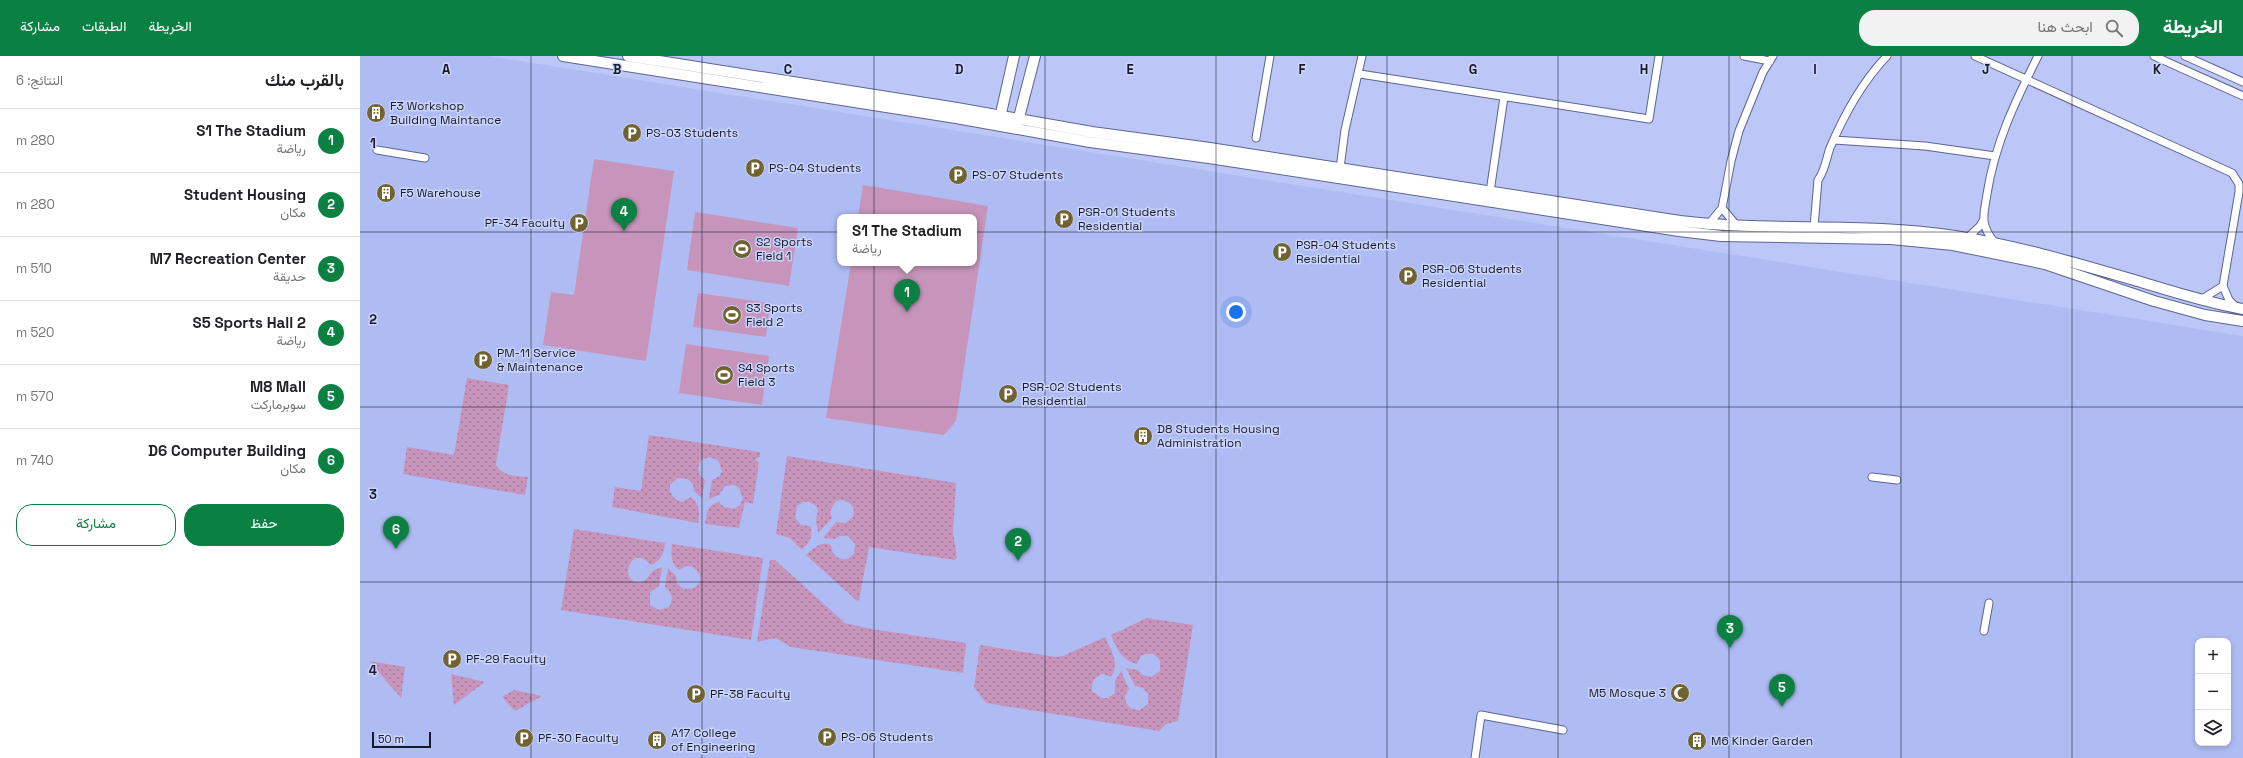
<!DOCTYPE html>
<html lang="ar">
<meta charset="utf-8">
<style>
:root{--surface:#fff;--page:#f2f2f2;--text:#202124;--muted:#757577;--line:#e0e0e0;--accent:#0b8043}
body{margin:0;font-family:"Space Grotesk",Vazirmatn,sans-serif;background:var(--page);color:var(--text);direction:rtl}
.controls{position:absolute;right:12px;bottom:12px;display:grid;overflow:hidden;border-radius:8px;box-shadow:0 2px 6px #0003}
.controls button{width:36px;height:36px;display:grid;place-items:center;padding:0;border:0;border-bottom:1px solid var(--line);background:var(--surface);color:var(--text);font:20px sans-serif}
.scale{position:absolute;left:12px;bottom:10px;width:59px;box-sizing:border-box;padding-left:4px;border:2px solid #161a2b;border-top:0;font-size:11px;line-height:14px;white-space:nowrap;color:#161a2b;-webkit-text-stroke:3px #cbd5fc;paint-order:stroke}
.you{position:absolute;left:876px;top:256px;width:14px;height:14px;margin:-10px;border:3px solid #fff;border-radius:50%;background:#1a73e8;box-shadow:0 0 0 6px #1a73e833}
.badge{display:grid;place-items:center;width:26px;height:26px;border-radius:50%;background:var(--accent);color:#fff;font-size:13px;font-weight:700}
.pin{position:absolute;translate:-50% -33px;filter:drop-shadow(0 1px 2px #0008)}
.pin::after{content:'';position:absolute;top:21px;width:14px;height:12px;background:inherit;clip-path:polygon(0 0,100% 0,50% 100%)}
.popup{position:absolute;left:477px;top:158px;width:140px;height:52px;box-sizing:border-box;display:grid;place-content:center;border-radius:8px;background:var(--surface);filter:drop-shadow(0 1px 3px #0005);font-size:13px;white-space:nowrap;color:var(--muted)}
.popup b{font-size:15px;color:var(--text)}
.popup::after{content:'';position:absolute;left:50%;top:100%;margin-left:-8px;border:8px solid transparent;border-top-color:var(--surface)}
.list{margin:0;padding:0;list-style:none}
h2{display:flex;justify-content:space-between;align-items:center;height:52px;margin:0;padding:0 16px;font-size:17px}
h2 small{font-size:13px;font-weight:400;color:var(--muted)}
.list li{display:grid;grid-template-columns:26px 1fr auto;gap:12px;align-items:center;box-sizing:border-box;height:64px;padding:0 16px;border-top:1px solid var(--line)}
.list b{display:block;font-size:15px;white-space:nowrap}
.list p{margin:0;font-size:13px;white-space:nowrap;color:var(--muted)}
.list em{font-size:13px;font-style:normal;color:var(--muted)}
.actions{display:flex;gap:8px;padding:12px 16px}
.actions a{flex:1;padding:9px 0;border:1px solid var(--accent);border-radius:16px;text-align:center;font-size:14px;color:var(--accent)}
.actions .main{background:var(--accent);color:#fff}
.icon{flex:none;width:22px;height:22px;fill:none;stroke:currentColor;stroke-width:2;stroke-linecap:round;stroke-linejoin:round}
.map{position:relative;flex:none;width:1883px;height:702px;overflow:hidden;direction:ltr}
header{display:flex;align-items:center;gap:24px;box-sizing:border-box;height:56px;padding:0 20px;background:var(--accent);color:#fff}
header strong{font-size:19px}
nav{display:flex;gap:22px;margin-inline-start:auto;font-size:14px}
.search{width:280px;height:36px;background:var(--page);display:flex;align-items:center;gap:10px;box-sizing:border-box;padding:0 14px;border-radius:16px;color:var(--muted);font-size:15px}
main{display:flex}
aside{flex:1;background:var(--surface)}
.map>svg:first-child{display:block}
.built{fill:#afbcf3;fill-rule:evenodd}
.grass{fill:url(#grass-dots)}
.pitch{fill:#c794bc}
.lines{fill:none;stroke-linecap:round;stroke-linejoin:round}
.street-casing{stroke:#5c6590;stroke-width:9}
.secondary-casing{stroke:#5c6590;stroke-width:12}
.street{stroke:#fff;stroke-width:7}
.secondary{stroke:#fff;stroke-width:10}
.grid{fill:none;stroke:#161a2b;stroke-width:1;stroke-opacity:0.55}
.labels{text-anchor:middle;stroke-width:3;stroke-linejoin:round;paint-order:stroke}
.poi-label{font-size:12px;fill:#161a2b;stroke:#cbd5fc;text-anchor:start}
.grid-label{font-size:13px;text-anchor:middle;font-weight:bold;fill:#161a2b;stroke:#cbd5fc;stroke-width:3;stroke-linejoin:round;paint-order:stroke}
</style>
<header>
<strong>الخريطة</strong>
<div class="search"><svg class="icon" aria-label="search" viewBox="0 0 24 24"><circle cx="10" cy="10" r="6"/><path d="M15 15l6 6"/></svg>ابحث هنا</div>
<nav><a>الخريطة</a><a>الطبقات</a><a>مشاركة</a></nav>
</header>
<main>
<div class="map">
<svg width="1883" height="702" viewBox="0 0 1883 702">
<defs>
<pattern id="grass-dots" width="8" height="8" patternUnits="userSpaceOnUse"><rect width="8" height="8" fill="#c794bc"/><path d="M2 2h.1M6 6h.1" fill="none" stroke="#a17899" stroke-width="1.8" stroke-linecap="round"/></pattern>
</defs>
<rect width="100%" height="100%" fill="#bcc7f8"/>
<!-- built -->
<path class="built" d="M0,0H129L1883,280V702H0ZM480,161H614V207H480ZM1838,585H1868V687H1838Z"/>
<!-- grass -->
<path class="grass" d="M107,322L149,329L136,408C140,420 157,420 168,421L165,439L43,418L47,391L94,399Z
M289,379L400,396V401L395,403L399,407L393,448L385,446L379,472L345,468C347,456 347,449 359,446L364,451L374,453L380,449L383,442L379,432L374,429L365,430L359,439L349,443L352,424L360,420L362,415L358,404L349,401L341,404L338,412L340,420L345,424L342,442L334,435L333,428L328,423L317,422L310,429V436L315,443L322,446L331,441C340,449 340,456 338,467L252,451L255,431L281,435Z
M427,400L596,427L593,476L597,502L594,504L509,491L499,545L496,544L446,499C454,492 461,485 471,489C472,499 477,504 487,503L494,498L495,488L488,480H480L475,483L463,482L476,466L486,467L493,461C496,452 491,446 482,444L476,445L470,455L472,462L458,477C458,473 457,471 456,467C455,458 464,452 449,446H443L437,450L435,462L441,469L450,470C454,480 449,487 442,494L430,482L416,478Z
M214,473L305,487C304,497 301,505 291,509L283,502H275C264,510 266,529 282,526C288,524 289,518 293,515C295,513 299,512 302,511L299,530L290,536V549L299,554L309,551C314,544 312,536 305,531L308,512L316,520L317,527L323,533L334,532C344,526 341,517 333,511L326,510L319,514C310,506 311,499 312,488L403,502L391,584L201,554Z
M410,504H415L485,567L511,573L606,587L603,617L431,591L416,582L397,586Z
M787,562L833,569L818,665L806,668L799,675L626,647L614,631L620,589L696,601L703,600L745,581C751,595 760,606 751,621L743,618C735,620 731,626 732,635L741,642H748L755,637V625L761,615L769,633L765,640L766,647L771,653L780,654L788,648V638L783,632L775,630L766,612L778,614L782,619L791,621L800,615V605C796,597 789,596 781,600L777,608C761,604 757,593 751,579Z
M9,605L45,611L41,642Z
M91,618L125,626L94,649Z
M154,634L182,640L155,655L142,641Z"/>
<!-- pitch -->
<path class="pitch" d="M234,103L314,115L286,305L183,289L191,236L214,239Z
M503,129L628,150L596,365L584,379L466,362L491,207H614V161H498Z
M335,156L438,172L429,230L327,214Z
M338,237L410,247L406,281L333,271Z
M326,288L409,300L402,349L319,337Z"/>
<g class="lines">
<!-- street casing -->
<g class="street-casing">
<path id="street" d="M1384,0L1410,5
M1615,0L1872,117L1879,128V136L1863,230L1869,244L1876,251
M1794,0L1883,40
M1825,0L1883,26
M1000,18L1289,63L1299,0
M896,82L910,0
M1474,84L1565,90L1635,100
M17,94L65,102
M980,112L985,74L1002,0
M1130,136L1144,41
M1362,152L1377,170
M1348,169L1362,152L1371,105L1379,75L1403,16L1413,0
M1454,171L1458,124C1465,115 1466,103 1470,92C1484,59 1502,26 1527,0
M1607,182L1620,170L1624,163
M1635,187C1629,180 1625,174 1624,165C1623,157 1626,146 1627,138C1635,87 1655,46 1678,0
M1842,243L1863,230
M1512,421L1537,424
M1624,575L1629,547
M1115,702L1121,659L1203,674"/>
</g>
<!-- secondary casing -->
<g class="secondary-casing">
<path id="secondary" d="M203,0L596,62L730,86L849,102L1319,175L1361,180L1531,183L1593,189L1685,208L1794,245L1845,259L1883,265
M268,0L597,52L732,76L850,92L1320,165C1411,176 1504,166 1595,180C1659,190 1719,208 1781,226C1814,236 1848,247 1883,253
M639,66L654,0
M657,69L675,0"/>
</g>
<!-- street -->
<use href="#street" class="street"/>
<!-- secondary -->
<use href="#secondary" class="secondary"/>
</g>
<!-- grid -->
<path class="grid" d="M171,0V702M342,0V702M514,0V702M685,0V702M856,0V702M1027,0V702M1198,0V702M1369,0V702M1541,0V702M1712,0V702M0,176H1883M0,351H1883M0,526H1883"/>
<!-- icons -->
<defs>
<g id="building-disc" transform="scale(1)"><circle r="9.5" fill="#716330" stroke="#cbd5fc"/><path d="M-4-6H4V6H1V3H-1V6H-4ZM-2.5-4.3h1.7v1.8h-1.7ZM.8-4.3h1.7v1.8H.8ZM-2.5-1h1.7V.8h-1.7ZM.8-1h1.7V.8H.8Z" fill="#fff"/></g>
<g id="parking-disc" transform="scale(1)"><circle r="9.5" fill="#716330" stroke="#cbd5fc"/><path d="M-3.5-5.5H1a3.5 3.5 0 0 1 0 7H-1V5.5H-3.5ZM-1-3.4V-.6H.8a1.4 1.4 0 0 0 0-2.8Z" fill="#fff"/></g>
<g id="stadium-disc" transform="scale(1)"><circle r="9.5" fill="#716330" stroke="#cbd5fc"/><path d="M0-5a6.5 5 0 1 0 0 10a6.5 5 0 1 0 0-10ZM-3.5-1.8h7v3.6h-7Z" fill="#fff"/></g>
<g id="mosque-disc" transform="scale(1)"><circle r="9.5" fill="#716330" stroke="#cbd5fc"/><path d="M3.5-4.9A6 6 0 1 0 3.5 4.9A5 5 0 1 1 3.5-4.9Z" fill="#fff"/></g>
</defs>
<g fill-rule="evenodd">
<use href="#building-disc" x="16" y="57"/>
<use href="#parking-disc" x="272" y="77"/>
<use href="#parking-disc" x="395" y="112"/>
<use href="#parking-disc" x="598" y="119"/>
<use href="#building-disc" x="26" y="137"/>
<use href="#parking-disc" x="704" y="163"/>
<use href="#parking-disc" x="219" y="167"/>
<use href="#stadium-disc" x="382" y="193"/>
<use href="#parking-disc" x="922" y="196"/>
<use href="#parking-disc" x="1048" y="220"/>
<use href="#stadium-disc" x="372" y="259"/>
<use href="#parking-disc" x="123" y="304"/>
<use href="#stadium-disc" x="364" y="319"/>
<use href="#parking-disc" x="648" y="338"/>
<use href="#building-disc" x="783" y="380"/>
<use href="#parking-disc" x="92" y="603"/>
<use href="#mosque-disc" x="1320" y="637"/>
<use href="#parking-disc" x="336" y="638"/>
<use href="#parking-disc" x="467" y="681"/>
<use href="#parking-disc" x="164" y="682"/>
<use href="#building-disc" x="297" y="684"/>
<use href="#building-disc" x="1337" y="685"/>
</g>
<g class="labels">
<!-- poi labels -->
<g class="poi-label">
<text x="30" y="54">F3 Workshop<tspan x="30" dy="14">Building Maintance</tspan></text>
<text x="286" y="81">PS-03 Students</text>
<text x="409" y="116">PS-04 Students</text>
<text x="612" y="123">PS-07 Students</text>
<text x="40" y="141">F5 Warehouse</text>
<text x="718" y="160">PSR-01 Students<tspan x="718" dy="14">Residential</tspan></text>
<text x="205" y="171" text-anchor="end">PF-34 Faculty</text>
<text x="396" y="190">S2 Sports<tspan x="396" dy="14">Field 1</tspan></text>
<text x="936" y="193">PSR-04 Students<tspan x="936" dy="14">Residential</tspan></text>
<text x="1062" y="217">PSR-06 Students<tspan x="1062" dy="14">Residential</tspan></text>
<text x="386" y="256">S3 Sports<tspan x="386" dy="14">Field 2</tspan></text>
<text x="137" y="301">PM-11 Service<tspan x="137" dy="14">&amp; Maintenance</tspan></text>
<text x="378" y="316">S4 Sports<tspan x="378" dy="14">Field 3</tspan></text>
<text x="662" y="335">PSR-02 Students<tspan x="662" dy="14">Residential</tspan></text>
<text x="797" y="377">D8 Students Housing<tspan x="797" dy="14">Administration</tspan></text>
<text x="106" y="607">PF-29 Faculty</text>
<text x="1306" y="641" text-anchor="end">M5 Mosque 3</text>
<text x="350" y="642">PF-38 Faculty</text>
<text x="311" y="681">A17 College<tspan x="311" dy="14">of Engineering</tspan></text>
<text x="481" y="685">PS-06 Students</text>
<text x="178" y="686">PF-30 Faculty</text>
<text x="1351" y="689">M6 Kinder Garden</text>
</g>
</g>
<g class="grid-label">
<text x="86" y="18">A</text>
<text x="257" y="18">B</text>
<text x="428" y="18">C</text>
<text x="599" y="18">D</text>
<text x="770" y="18">E</text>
<text x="942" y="18">F</text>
<text x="1113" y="18">G</text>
<text x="1284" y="18">H</text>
<text x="1455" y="18">I</text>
<text x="1626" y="18">J</text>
<text x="1797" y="18">K</text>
<text x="13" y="92">1</text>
<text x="13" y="268">2</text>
<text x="13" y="443">3</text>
<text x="13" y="619">4</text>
</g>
</svg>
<div class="controls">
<button>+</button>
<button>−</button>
<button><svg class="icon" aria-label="layers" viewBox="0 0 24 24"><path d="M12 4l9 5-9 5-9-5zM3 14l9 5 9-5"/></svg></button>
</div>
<div class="scale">50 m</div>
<div class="you"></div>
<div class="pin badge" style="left:547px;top:256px">1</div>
<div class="popup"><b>S1 The Stadium</b>رياضة</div>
<div class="pin badge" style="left:658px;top:505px">2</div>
<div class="pin badge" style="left:1370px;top:592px">3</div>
<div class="pin badge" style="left:264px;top:175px">4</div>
<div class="pin badge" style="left:1422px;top:651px">5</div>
<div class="pin badge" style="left:36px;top:493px">6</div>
</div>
<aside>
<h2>بالقرب منك<small>النتائج: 6</small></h2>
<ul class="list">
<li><span class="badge">1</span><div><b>S1 The Stadium</b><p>رياضة</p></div><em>280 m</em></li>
<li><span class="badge">2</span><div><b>Student Housing</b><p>مكان</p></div><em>280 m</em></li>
<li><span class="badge">3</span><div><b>M7 Recreation Center</b><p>حديقة</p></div><em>510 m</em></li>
<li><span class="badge">4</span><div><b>S5 Sports Hall 2</b><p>رياضة</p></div><em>520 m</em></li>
<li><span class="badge">5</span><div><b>M8 Mall</b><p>سوبرماركت</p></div><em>570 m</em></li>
<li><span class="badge">6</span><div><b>D6 Computer Building</b><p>مكان</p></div><em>740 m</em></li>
</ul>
<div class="actions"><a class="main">حفظ</a><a>مشاركة</a></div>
</aside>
</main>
